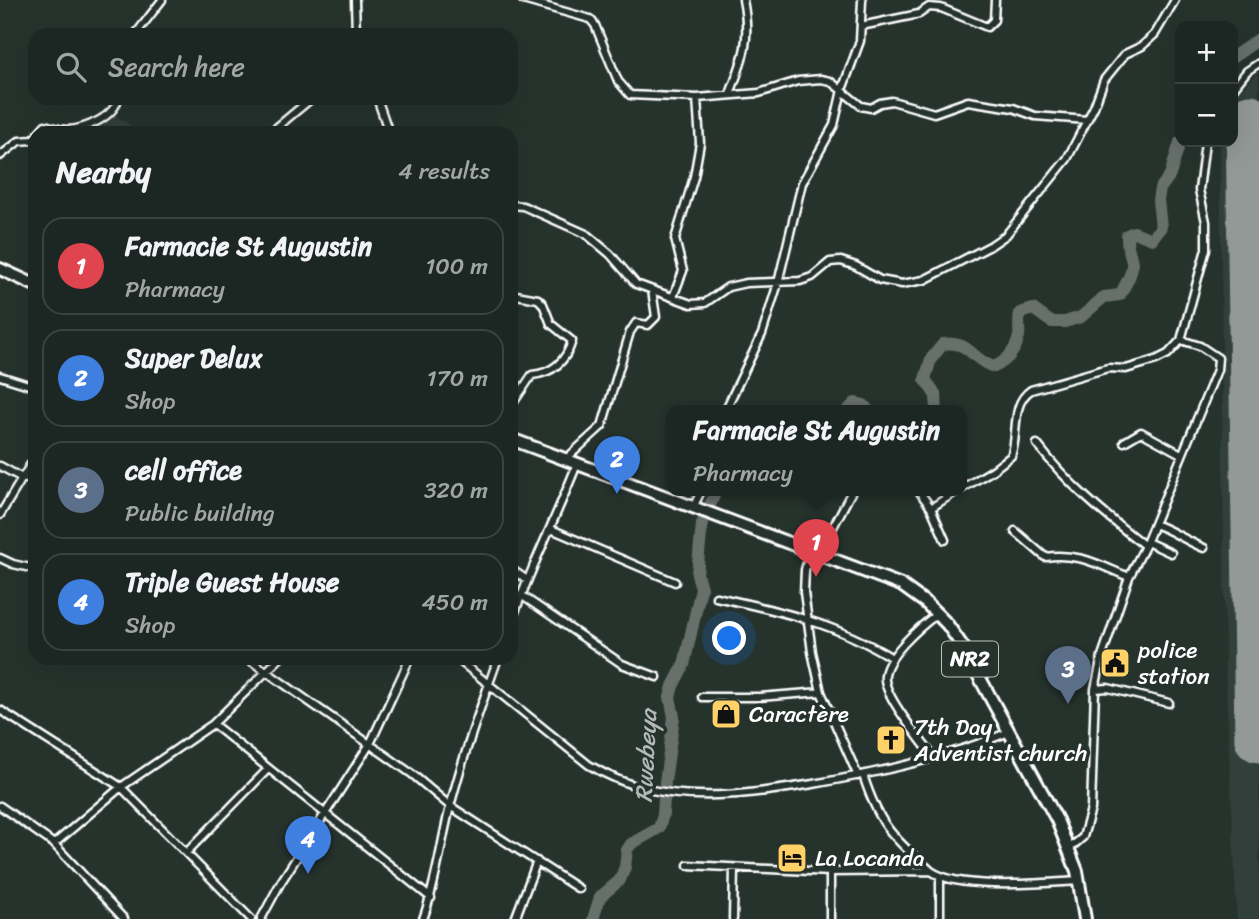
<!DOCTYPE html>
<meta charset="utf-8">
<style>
:root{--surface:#1c2622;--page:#252e2a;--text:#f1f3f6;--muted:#a0a5a5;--line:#3a4340;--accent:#ffd166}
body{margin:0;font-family:Sriracha,sans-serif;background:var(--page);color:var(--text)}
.controls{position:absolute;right:21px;top:21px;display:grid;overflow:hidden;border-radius:14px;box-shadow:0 7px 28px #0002}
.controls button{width:63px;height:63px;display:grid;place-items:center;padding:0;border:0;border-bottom:2px solid var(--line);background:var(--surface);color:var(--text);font:35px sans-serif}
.you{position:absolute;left:730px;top:639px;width:24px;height:24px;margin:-18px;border:5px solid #fff;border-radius:50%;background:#1a73e8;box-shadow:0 0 0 10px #1a73e833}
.badge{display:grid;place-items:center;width:46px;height:46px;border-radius:50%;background:var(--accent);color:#fff;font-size:23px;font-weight:700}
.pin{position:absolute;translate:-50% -58px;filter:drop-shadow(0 2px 4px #0008)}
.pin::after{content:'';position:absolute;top:37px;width:24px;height:21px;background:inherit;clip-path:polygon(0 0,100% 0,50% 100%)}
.popup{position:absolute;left:666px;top:405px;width:301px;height:91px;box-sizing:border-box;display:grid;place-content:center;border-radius:14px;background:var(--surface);filter:drop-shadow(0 2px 5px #0005);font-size:23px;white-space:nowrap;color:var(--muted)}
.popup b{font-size:26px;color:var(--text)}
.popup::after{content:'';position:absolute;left:50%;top:100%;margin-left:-14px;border:14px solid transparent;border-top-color:var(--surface)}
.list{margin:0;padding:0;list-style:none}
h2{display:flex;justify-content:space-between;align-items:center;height:91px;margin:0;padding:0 28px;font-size:30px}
h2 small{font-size:23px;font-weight:400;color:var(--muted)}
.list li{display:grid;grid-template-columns:46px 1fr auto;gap:21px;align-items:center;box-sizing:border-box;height:98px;margin:0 14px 14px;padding:0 14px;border:2px solid var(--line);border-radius:21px}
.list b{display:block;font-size:26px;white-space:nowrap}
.list p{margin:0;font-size:23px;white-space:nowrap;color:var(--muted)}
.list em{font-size:23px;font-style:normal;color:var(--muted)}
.icon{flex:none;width:38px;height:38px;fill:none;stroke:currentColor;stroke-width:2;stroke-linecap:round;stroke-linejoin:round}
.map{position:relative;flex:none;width:1259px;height:919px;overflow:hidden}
.search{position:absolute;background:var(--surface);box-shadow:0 7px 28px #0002;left:28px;top:28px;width:490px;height:77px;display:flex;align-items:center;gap:18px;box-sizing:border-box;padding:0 24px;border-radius:21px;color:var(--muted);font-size:26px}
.panel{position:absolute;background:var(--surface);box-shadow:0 7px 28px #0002;left:28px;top:126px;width:490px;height:539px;border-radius:21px}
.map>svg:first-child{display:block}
.built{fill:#333f3a}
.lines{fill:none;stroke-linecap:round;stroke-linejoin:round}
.river{stroke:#67706c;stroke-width:12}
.runway{stroke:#929996;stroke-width:49}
.street-casing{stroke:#fff;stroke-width:11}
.highway-casing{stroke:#fff;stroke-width:16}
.street{stroke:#26332d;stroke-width:6}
.highway{stroke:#26332d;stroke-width:10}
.labels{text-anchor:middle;stroke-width:7;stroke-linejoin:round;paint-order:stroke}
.shield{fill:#26332d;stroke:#bec2c0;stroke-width:2}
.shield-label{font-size:21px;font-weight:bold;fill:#fff}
.poi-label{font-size:23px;fill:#fff;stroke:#26332d;text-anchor:start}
.water-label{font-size:24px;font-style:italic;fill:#b3b8b6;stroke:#26332d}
</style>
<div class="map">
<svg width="1259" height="919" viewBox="0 0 1259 919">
<rect width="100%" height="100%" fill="#26332d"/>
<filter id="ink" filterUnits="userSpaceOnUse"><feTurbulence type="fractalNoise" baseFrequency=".0143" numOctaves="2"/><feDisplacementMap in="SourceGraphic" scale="14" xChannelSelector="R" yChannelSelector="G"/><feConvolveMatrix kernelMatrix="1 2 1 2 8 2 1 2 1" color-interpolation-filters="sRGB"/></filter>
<g filter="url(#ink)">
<!-- built -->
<path class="built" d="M1259,72V919H1237L1225,661L1220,142H1233V98Z
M115,115L142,133H82Z"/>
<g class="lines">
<!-- river -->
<path class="river" d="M1233,57L1259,39
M847,411L855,403L864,405L869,411
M937,411L936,396L925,379L931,359L943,344C970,340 971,360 994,367C1007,361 1016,350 1019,336C1020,328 1018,321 1020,313L1033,309L1051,322H1065L1081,317L1104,297L1120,295C1125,285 1133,274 1132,263C1131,253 1126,246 1127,235L1134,232L1152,239L1161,227L1158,200L1160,189L1170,175L1180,142
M593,919L600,897L620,880L625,867L627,850L631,844L659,828L663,815L665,782L674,717L670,697L673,686L684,665L701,588L697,574L702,524L716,491"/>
<!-- runway -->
<path class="runway" d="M1250,119L1259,738"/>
<!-- street casing -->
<g class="street-casing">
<path id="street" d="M355,0L356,35
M523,0L590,19L595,25L618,81L630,95L697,98L759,93L798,81L821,79L830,81L861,106L871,108L880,103L892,101L934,113L968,101L1013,108L1035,116L1087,120
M861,26L919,14L929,7L941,8L987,27L994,20L995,0
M135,35L162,0
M1233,89L1247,71L1259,63
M730,94C744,57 751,40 743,0
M377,98L389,133
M38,133L45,125C52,127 60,130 68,130C85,129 115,117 118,98
M270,133L312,98
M0,156L19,141L32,140L35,137
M511,205L523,206L586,234L610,254L636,284L691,304L705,303L728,287L746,283L800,281L812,277L830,262L841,261L856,266L880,280L902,284L924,280L990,246L1006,235L1067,159L1094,107L1104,80L1125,54L1142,46L1155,34L1175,0
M511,294L538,299L543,304L551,324L572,341C566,361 553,373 532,375L511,406
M673,297L683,271L675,239L694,177L700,143L697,98
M0,376L35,387
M725,411L762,334L778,283L802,183L834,125L842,90L860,41L862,0
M1124,442L1141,432L1181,454
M1037,444C1067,484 1105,515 1145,546
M566,459L602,426L630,332L636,323L648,325L656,317L652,290
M0,466L22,478L35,481
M961,489L993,470L1011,456C1019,435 1010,404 1031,390L1108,368L1126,369L1156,360L1168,354L1181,340L1206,249V222L1199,190L1205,142
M919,491L931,508L945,540
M693,508L701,491
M931,508L957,491
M0,515L35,457
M1154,524C1172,530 1186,541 1204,548
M551,529L675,582
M1015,531L1045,557C1078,552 1099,565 1129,577
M1147,542L1171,553
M810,551L805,570L804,592L812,652L821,692L858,776
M819,554L852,491
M0,558L13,564L35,569
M511,569L527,580
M521,595L622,664L657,677
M716,597C777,610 838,624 892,658
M511,623C530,569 556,518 577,464
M247,658L412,774L450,806L579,889
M456,658L589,765C606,775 624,783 643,788C698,802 759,793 813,784C881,772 946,758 1009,732
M702,697H759L821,692
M1169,703L1108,688L1095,689L1102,656L1129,577L1145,546L1217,370L1218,358L1200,346L1181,340
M0,710L121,787L251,919
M213,724L431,898
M934,758C922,741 887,700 885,680C882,659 921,626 937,614
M863,775C880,827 891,835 931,871
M0,806L54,844L124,919
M54,844L121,787L213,724L280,658
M1070,848L1083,837L1091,809L1095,689
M187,852L268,769
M688,865L830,872L931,871C960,891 1044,883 1080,881
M940,877V919
M261,919L281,882L370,744L410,658
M423,919C437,881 441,841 451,803C464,753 481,706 498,658
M515,919L537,861
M733,919L734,868
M830,919V872"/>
</g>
<!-- highway casing -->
<g class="highway-casing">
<path id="highway" d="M0,269L35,285
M511,439L901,585L926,603L947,624L963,647L1057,820L1077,871L1085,919"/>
</g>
<!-- street -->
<use href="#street" class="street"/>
<!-- highway -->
<use href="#highway" class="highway"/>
</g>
</g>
<!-- icons -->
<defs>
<g id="civic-square" transform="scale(1.575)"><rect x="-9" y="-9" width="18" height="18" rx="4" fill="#ffd166" stroke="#26332d"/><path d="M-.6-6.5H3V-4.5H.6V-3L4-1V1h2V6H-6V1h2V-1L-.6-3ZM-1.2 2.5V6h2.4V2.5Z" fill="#111"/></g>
<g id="shop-square" transform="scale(1.575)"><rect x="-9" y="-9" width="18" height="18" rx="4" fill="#ffd166" stroke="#26332d"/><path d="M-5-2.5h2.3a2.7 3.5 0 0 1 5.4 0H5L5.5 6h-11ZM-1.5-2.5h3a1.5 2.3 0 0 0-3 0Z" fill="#111"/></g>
<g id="church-square" transform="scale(1.575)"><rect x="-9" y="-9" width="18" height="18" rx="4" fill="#ffd166" stroke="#26332d"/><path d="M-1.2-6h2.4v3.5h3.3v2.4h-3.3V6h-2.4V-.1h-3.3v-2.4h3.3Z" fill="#111"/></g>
<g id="hotel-square" transform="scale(1.575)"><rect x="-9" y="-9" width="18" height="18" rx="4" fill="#ffd166" stroke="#26332d"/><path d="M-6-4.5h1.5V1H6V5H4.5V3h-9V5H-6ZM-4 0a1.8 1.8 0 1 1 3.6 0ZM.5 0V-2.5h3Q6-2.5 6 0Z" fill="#111"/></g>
</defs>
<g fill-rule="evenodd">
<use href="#civic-square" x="1115" y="663"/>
<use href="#shop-square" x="726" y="714"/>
<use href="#church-square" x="891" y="740"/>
<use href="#hotel-square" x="792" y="858"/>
</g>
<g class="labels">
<!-- shield labels -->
<rect class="shield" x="942" y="641.5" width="56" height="35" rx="5"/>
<g class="shield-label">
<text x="970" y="666">NR2</text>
</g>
<!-- poi labels -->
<g class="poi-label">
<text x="1138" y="658">police<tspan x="1138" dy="26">station</tspan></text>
<text x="749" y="722">Caractère</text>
<text x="914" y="735">7th Day<tspan x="914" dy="26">Adventist church</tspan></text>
<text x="815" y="866">La Locanda</text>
</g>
<!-- water labels -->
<g class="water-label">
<text transform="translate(646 756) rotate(-87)" y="8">Rwebeya</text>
</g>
</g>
</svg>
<div class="controls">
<button>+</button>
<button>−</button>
</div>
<div class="you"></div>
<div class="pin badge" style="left:816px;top:577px;background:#e0444e">1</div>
<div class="popup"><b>Farmacie St Augustin</b>Pharmacy</div>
<div class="pin badge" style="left:617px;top:494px;background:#3f7fe0">2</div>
<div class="pin badge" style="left:1068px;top:704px;background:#5c6f8a">3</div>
<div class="pin badge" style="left:308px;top:874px;background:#3f7fe0">4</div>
<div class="search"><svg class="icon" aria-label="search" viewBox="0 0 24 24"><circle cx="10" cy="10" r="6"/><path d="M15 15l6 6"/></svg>Search here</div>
<section class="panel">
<h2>Nearby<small>4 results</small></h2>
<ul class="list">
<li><span class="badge" style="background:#e0444e">1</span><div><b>Farmacie St Augustin</b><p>Pharmacy</p></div><em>100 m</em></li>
<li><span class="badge" style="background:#3f7fe0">2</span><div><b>Super Delux</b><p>Shop</p></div><em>170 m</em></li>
<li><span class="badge" style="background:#5c6f8a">3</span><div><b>cell office</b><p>Public building</p></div><em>320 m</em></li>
<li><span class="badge" style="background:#3f7fe0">4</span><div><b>Triple Guest House</b><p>Shop</p></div><em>450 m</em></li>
</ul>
</section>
</div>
